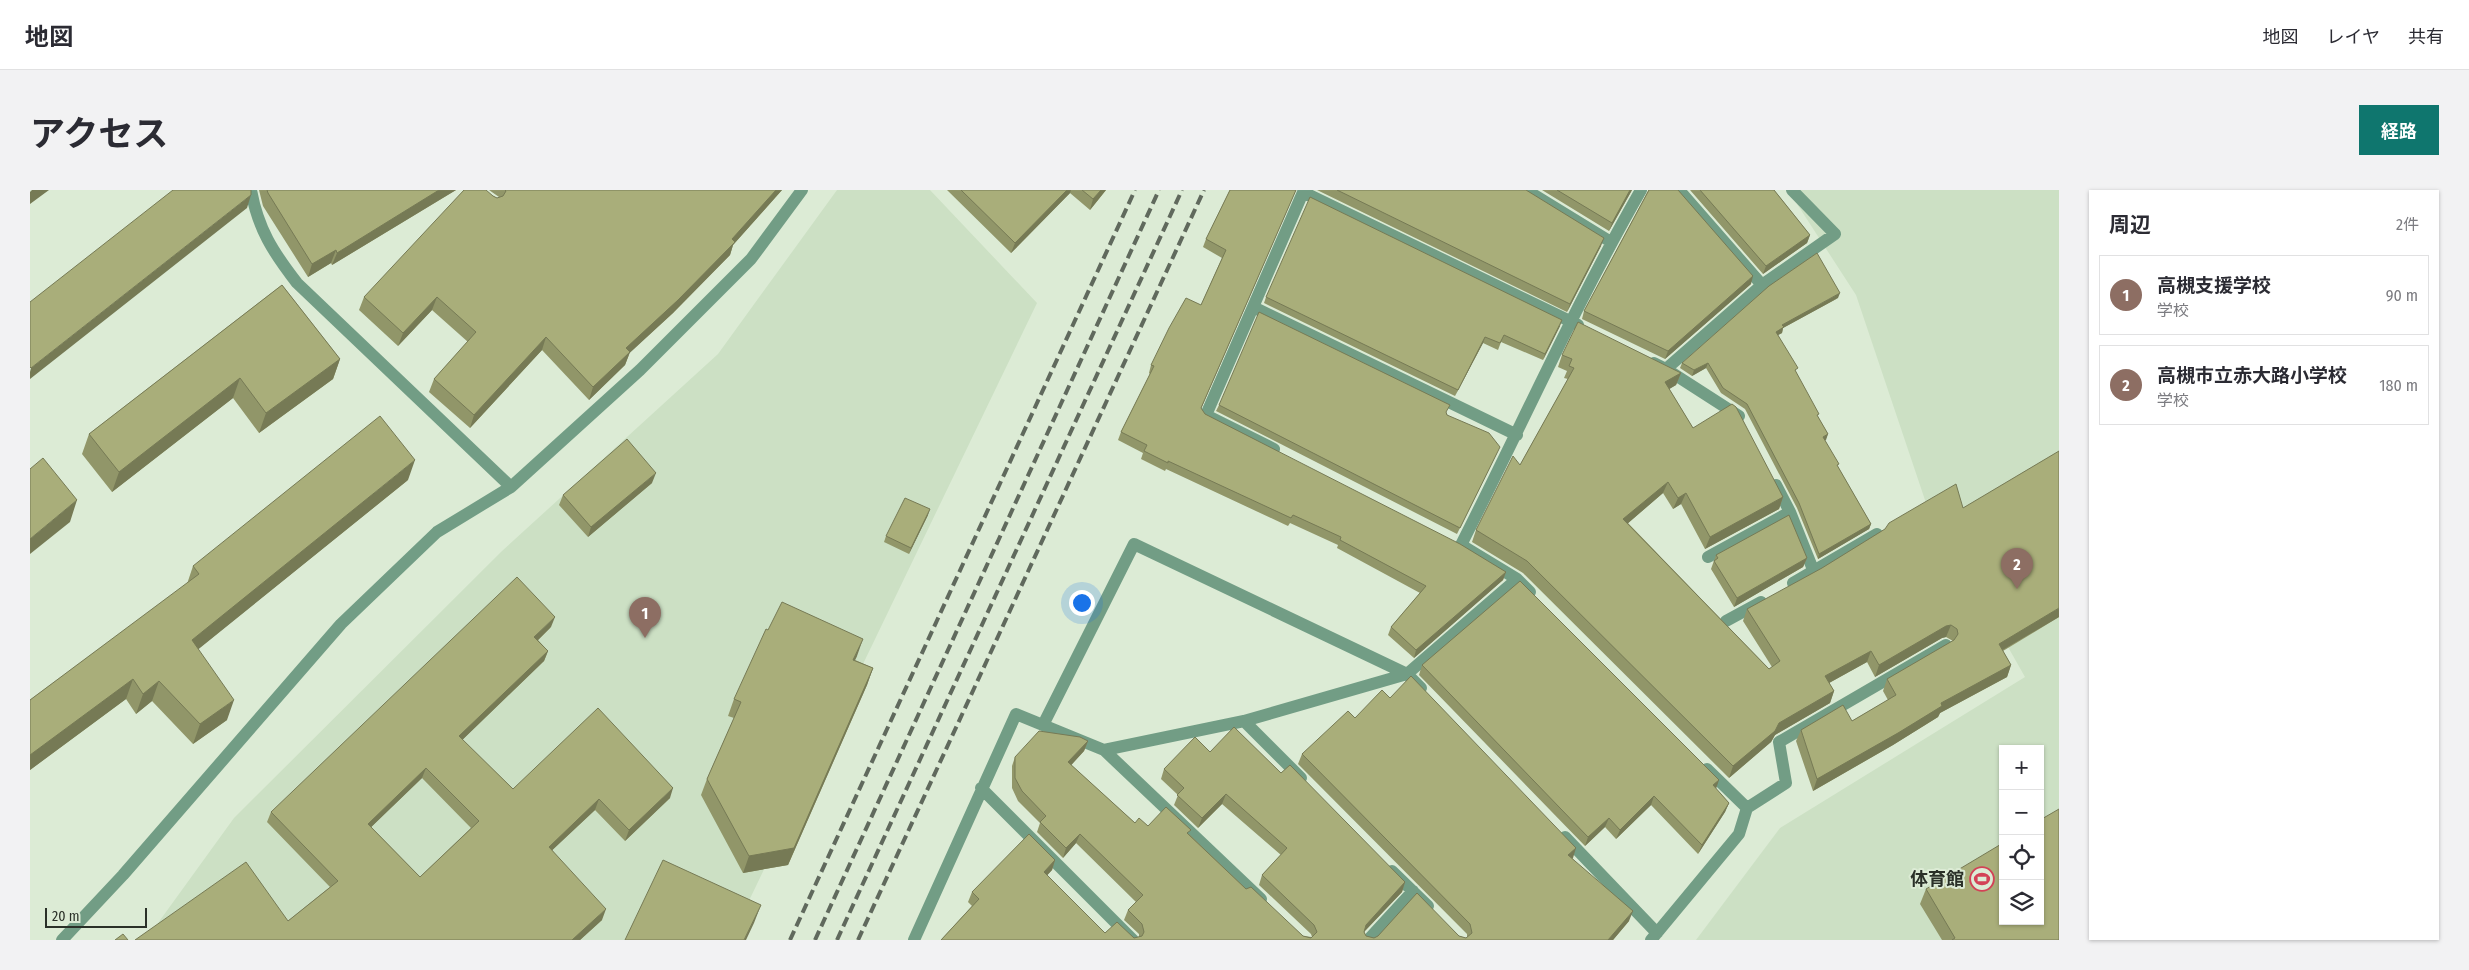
<!DOCTYPE html>
<html lang="ja">
<meta charset="utf-8">
<style>
:root{--surface:#fff;--page:#f2f2f3;--text:#2b2b33;--muted:#7c7c81;--line:#e1e1e2;--accent:#0f766e}
body{margin:0;font-family:"Fira Sans Condensed","Noto Sans JP",sans-serif;background:var(--page);color:var(--text)}
.controls{position:absolute;right:15px;bottom:15px;display:grid;overflow:hidden;border-radius:0px;box-shadow:0 1px 4px #0004}
.controls button{width:45px;height:45px;display:grid;place-items:center;padding:0;border:0;border-bottom:1px solid var(--line);background:var(--surface);color:var(--text);font:25px sans-serif}
.scale{position:absolute;left:15px;bottom:12px;width:102px;box-sizing:border-box;padding-left:5px;border:2px solid #2a3028;border-top:0;font-size:14px;line-height:18px;white-space:nowrap;color:#2a3028;-webkit-text-stroke:4px #dcebd5;paint-order:stroke}
.you{position:absolute;left:1051px;top:412px;width:18px;height:18px;margin:-12px;border:4px solid #fff;border-radius:50%;background:#1a73e8;box-shadow:0 0 0 8px #1a73e833}
.badge{display:grid;place-items:center;width:32px;height:32px;border-radius:50%;background:var(--accent);color:#fff;font-size:16px;font-weight:700}
.pin{position:absolute;translate:-50% -41px;filter:drop-shadow(0 1px 2px #0008)}
.pin::after{content:'';position:absolute;top:26px;width:18px;height:15px;background:inherit;clip-path:polygon(0 0,100% 0,50% 100%)}
.list{margin:0;padding:0;list-style:none}
h2{display:flex;justify-content:space-between;align-items:center;height:65px;margin:0;padding:0 20px;font-size:21px}
h2 small{font-size:16px;font-weight:400;color:var(--muted)}
.list li{display:grid;grid-template-columns:32px 1fr auto;gap:15px;align-items:center;box-sizing:border-box;height:80px;margin:0 10px 10px;padding:0 10px;border:1px solid var(--line);border-radius:0px}
.list b{display:block;font-size:19px;white-space:nowrap}
.list p{margin:0;font-size:16px;white-space:nowrap;color:var(--muted)}
.list em{font-size:16px;font-style:normal;color:var(--muted)}
.icon{flex:none;width:28px;height:28px;fill:none;stroke:currentColor;stroke-width:2;stroke-linecap:round;stroke-linejoin:round}
.map{position:relative;flex:none;width:2029px;height:750px;overflow:hidden;border-radius:0px}
header{display:flex;align-items:center;gap:30px;box-sizing:border-box;height:70px;padding:0 25px;background:var(--surface);border-bottom:1px solid var(--line)}
header strong{font-size:24px}
nav{display:flex;gap:28px;margin-inline-start:auto;font-size:18px}
.intro{display:flex;align-items:center;justify-content:space-between;box-sizing:border-box;height:120px;padding:0 30px}
h1{margin:0;font-size:35px}
.button{padding:12px 22px;border-radius:0px;background:var(--accent);color:#fff;font-size:18px;font-weight:700}
main{display:flex;gap:30px;padding:0 30px}
aside{flex:1;background:var(--surface);border-radius:0px;box-shadow:0 1px 4px #0004}
.map>svg:first-child{display:block}
.built{fill:#cce0c4;fill-rule:evenodd}
.lines{fill:none;stroke-linecap:round;stroke-linejoin:round}
.minor{stroke:#729d85;stroke-width:12}
.rail{stroke:#60695d;stroke-width:4;stroke-dasharray:10 5;stroke-linecap:butt}
.wall{fill:#919669;fill-rule:evenodd}
.shaded-wall{fill:#767a55}
.building{fill:#a9ae7a;stroke:#767a55;fill-rule:evenodd}
.labels{text-anchor:middle;stroke-width:4;stroke-linejoin:round;paint-order:stroke}
.poi-label{font-size:18px;font-weight:bold;fill:#2a3028;stroke:#dcebd5;text-anchor:end}
</style>
<header>
<strong>地図</strong>
<nav><a>地図</a><a>レイヤ</a><a>共有</a></nav>
</header>
<div class="intro"><h1>アクセス</h1><a class="button">経路</a></div>
<main>
<div class="map">
<svg width="2029" height="750" viewBox="0 0 2029 750">
<rect width="100%" height="100%" fill="#dcebd5"/>
<!-- built -->
<path class="built" d="M807,0H900L1007,113L700,750H138L128,733L204,628L472,361L688,164Z
M1758,0H2029V750H1666L1750,638L1995,487L1895,310L1826,105ZM1973,559H2010V731H1973Z"/>
<g class="lines">
<!-- minor -->
<path class="minor" d="M221,0C228,39 243,62 267,93L481,297
M1496,0L1581,52
M1649,0L1732,95L1805,44L1762,0
M1273,2L1548,135
M1223,117L1487,245
M1624,173L1636,179L1732,95
M1636,179L1709,226
M1244,259L1176,225L1274,0
M1760,322L1784,382
M1678,367L1760,322L1746,295
M1763,393L1847,344
M1500,402L1487,389L1431,355C1491,237 1545,115 1611,0
M1696,431L1731,412
M1214,531L1271,588
M1013,535L1104,354L1377,484L1391,498
M1074,560L1231,709
M951,598L1103,750
M1717,618L1756,593L1749,552L1916,455
M1535,647L1627,743
M1362,681L1398,716
M32,750L93,685L311,434L407,342L481,297L610,180L721,69L772,0
M884,750L986,524L1074,560L1214,531L1377,484L1487,389
M1338,750L1383,701
M1621,750L1709,644L1717,618L1677,579"/>
<!-- rail -->
<path class="rail" d="M760,750L1105,0
M785,750L1129,0
M807,750L1152,0
M828,750L1174,0"/>
</g>
<!-- wall -->
<path class="wall" d="M229,0H426L302,75L301,73L278,87L233,16Z
M459,0H752L703,55L700,65L643,123L600,162L595,175L559,210L512,160L440,238L399,202L404,189L438,152L402,120L368,156L329,120L334,107L463,6L467,8L469,7Z
M917,0H1076L1060,20L1040,3L981,63Z
M1200,0H1266L1171,219L1175,224L1476,382L1473,390L1384,468L1358,445L1361,437L1390,403L1307,358L1308,355L1260,333L1258,336L1136,279L1135,281L1111,269L1113,263L1088,250L1091,242L1120,184L1119,183L1121,175L1171,115L1192,68L1173,57L1176,49Z
M1287,0H1496L1571,56L1537,122Z
M1512,0H1602L1579,41Z
M1618,0H1648L1721,94L1635,169L1552,129L1554,121L1618,1Z
M1660,0H1744L1780,45L1777,53L1733,84Z
M252,95L310,169L303,189L229,243L203,208L82,302L52,264L59,244Z
M1236,107L1530,136L1513,170L1471,152L1468,160L1453,153L1425,206L1234,113Z
M1808,108L1753,138L1752,143L1748,145L1788,227L1798,244L1795,250L1808,277L1841,334L1839,339L1788,369L1767,318L1715,219L1691,203L1676,178L1662,186L1650,178L1652,173Z
M1532,165L1651,183L1646,195L1639,199L1663,238L1753,307L1749,319L1675,359L1651,314L1643,319L1633,303L1598,333L1739,479L1742,477L1713,431L1717,419L1933,318L2029,427L1973,461L1981,475L1977,487L1910,523L1908,527L1863,555L1783,601L1766,551L1771,540L1822,531L1858,510L1853,501L1857,489L1923,451L1916,447L1912,448L1845,487L1837,472L1799,493L1804,501L1800,513L1745,545L1741,552L1699,588L1493,383L1442,352L1446,340L1490,275L1538,189L1534,188L1537,181L1528,177Z
M1189,215L1417,223V225L1467,263L1427,344L1186,221Z
M378,290L168,459L197,530L163,554L122,511L106,524L96,509L0,580V510L157,394L163,376Z
M622,293L558,347L529,315L533,305Z
M898,325L879,364L854,352L856,346Z
M1686,365L1777,368L1773,377L1704,417L1681,379Z
M521,437L508,450L518,461L514,471L432,550L483,599L640,608L595,651L565,620L522,660L572,730L550,750H105L258,731L300,697L237,632L241,622ZM392,588L441,638L390,687L341,637Z
M827,466L825,470L843,478L837,495L758,675L713,683L671,605L677,589L704,528L698,526L704,509Z
M1392,475L1686,599L1699,613L1695,622L1668,664L1621,615L1586,649L1575,637L1555,656L1389,485Z
M1360,508L1543,668H1542L1599,731L1583,750H911L942,716L938,712L942,702L1025,670L1022,680L1017,685L1075,743L1104,748L1109,747V744L1094,730L1098,720L1106,712L1046,653L1033,668L1007,642L1010,633L988,611L982,598V576L985,567L1058,551L1054,561L1041,575L1105,633L1118,636L1159,644L1216,699L1273,746L1282,747L1281,744L1229,695L1232,685L1251,665L1192,614L1168,638L1144,615L1148,605L1131,589L1134,579L1180,562L1251,583L1375,692L1372,702L1334,742L1336,746L1344,748L1429,746L1436,748L1437,747V744L1268,574L1272,564L1325,528Z
M1896,699L2029,750H1912L1890,714Z"/>
<!-- shaded-wall -->
<path class="shaded-wall" d="M2,0H19L0,14V2Z
M409,0H426L302,75L307,63Z
M746,0H752L703,55L700,65L643,123L591,171L596,158L702,49Z
M1037,0H1041L1040,3L981,63L985,53Z
M1071,0H1076L1060,20L1063,9Z
M1600,0H1602L1579,41L1582,33Z
M221,5L217,18L0,189V182L1,178Z
M1780,45L1777,53L1733,84L1736,76Z
M1574,48L1571,56L1537,122L1540,114Z
M306,60L301,73L278,87L282,74Z
M1723,86L1721,94L1635,169L1638,161Z
M1810,103L1808,108L1753,138L1752,143L1744,147L1746,142L1752,135Z
M407,107L402,120L368,156L373,143Z
M1532,130L1530,136L1513,170L1515,164Z
M516,147L512,160L440,238L444,225Z
M1455,147L1453,153L1425,206L1428,200Z
M600,162L595,175L559,210L563,197Z
M310,169L303,189L229,243L236,223Z
M1678,173L1676,178L1662,186L1664,180Z
M1651,183L1646,195L1631,204L1635,192Z
M210,188L203,208L82,302L89,282Z
M1798,244L1796,250L1791,252L1793,247Z
M385,270L378,290L155,470L162,450Z
M626,283L622,293L558,347L561,337Z
M1638,292L1633,303L1589,341L1593,329Z
M1656,303L1651,314L1643,319L1648,308Z
M1753,307L1749,319L1675,359L1680,347Z
M47,310L40,332L0,364V349Z
M900,319L898,325L879,364L881,358Z
M1841,334L1839,339L1788,369L1789,364Z
M1777,368L1773,377L1704,417L1707,408Z
M1476,382L1473,390L1384,468L1386,460Z
M2029,418V427L1964,465L1969,454Z
M525,427L521,437L501,457L504,447Z
M1921,435L1916,447L1912,448L1845,487L1849,475L1916,436Z
M833,449L827,466L817,486L823,470Z
M518,461L514,471L425,557L429,546Z
M1841,461L1837,472L1790,498L1795,486Z
M1981,475L1977,487L1910,523L1908,527L1863,555L1783,601L1787,589L1911,513Z
M843,478L837,495L758,675L713,683L719,666Z
M103,489L96,509L0,580V565Z
M129,491L122,511L106,524L113,504Z
M1804,501L1800,513L1745,545L1741,552L1699,588L1703,576L1749,533Z
M204,510L197,530L163,554L170,534Z
M1058,551L1054,561L1035,582L1038,572Z
M396,578L392,588L334,644L338,634Z
M1689,590L1686,599L1683,595Z
M643,598L640,608L595,651L599,640Z
M1196,604L1192,614L1168,638L1172,628Z
M1624,606L1621,615L1586,649L1590,640Z
M569,609L565,620L515,667L519,657Z
M1699,613L1695,622L1668,664L1672,655Z
M1579,628L1575,637L1555,656L1558,647Z
M1050,644L1046,653L1033,668L1036,658Z
M1546,658L1543,668L1535,675L1538,665Z
M1025,670L1022,680L1011,692L1014,682Z
M1375,692L1372,702L1332,744L1336,735Z
M731,715L724,733L716,750H714Z
M576,719L572,730L550,750H542Z
M1603,721L1599,731L1583,750H1578Z"/>
<!-- building -->
<path class="building" d="M143,0H221V5L1,178L0,177V112Z
M237,0H409L307,63L306,60L282,74L238,3Z
M434,0H456L463,6L467,8L473,6L476,1L475,0H746L702,49L705,52L648,110L596,158L600,162L563,197L516,147L444,225L404,189L446,142L407,107L373,143L334,107Z
M931,0H1037L985,53Z
M1052,0H1071L1063,9Z
M1200,0H1266L1171,218L1175,224L1430,354L1476,382L1386,460L1361,437L1396,396L1310,350L1311,347L1263,325L1261,328L1138,271V273L1114,261L1117,255L1091,242L1124,176L1121,175L1139,138L1156,108L1171,115L1196,60L1176,49Z
M1307,0H1496L1574,48L1540,114Z
M1527,0H1600L1582,33Z
M1619,0H1648L1723,86L1638,161L1554,121Z
M1670,0H1744L1780,45L1736,76Z
M1280,7L1532,130L1515,164L1474,145L1470,153L1455,147L1428,200L1236,107Z
M1787,63L1810,103L1752,135L1754,137L1746,142L1768,178L1765,180L1789,224L1787,225L1798,244L1793,247L1809,274L1807,275L1841,334L1789,364L1769,313L1717,214L1693,198L1678,173L1664,180L1652,173L1739,96Z
M252,95L310,169L236,223L210,188L89,282L59,244Z
M1229,122L1420,215L1416,222L1417,225L1459,243L1470,257L1430,338L1189,215Z
M1548,132L1651,183L1635,192L1663,238L1702,214L1706,217L1753,307L1680,347L1656,303L1648,308L1638,292L1593,329L1739,479L1750,471L1717,419L1792,378L1855,339L1859,333L1926,294L1933,318L2029,261V418L1969,454L1981,475L1911,513L1912,516L1868,543L1787,589L1771,540L1813,515L1822,531L1866,505L1857,489L1924,450L1928,444L1927,439L1921,435L1916,436L1849,475L1841,461L1795,486L1804,501L1749,533L1745,541L1703,576L1497,371L1446,340L1483,266L1490,275L1544,178L1539,176L1542,169L1532,165Z
M350,226L385,270L162,450L204,510L170,534L129,491L113,504L103,489L0,565V510L169,384L163,376Z
M597,249L626,283L561,337L533,305Z
M13,268L47,310L0,349V279Z
M875,308L900,319L881,358L856,346Z
M1759,325L1777,368L1707,408L1684,371L1688,368L1686,365Z
M487,387L525,427L504,447L518,461L429,546L483,599L568,518L643,598L599,640L569,609L519,657L576,719L542,750H105L216,672L258,731L308,691L241,622ZM396,578L449,631L390,687L338,634Z
M1490,391L1689,590L1683,595L1699,613L1672,655L1624,606L1590,640L1579,628L1558,647L1392,475Z
M752,412L833,449L823,470L843,478L764,658L719,666L677,589L711,512L704,509L736,439L738,440Z
M1381,486L1546,658L1538,665L1603,721L1578,750H911L949,709L942,702L999,644L1025,670L1014,682L1075,743L1087,732L1104,748L1112,746L1114,742L1112,734L1098,720L1113,705L1050,644L1036,658L1010,632L1016,626L992,601L985,588V567L1009,541L1050,547L1058,551L1038,572L1105,633L1109,628L1118,636L1136,617L1161,640L1157,643L1216,699L1221,697L1273,746L1281,748L1287,742L1284,735L1232,685L1257,658L1196,604L1172,628L1147,605L1154,598L1134,579L1165,547L1180,562L1204,537L1251,583L1260,575L1375,692L1336,735L1334,742L1336,746L1344,748L1348,746L1387,703L1429,746L1436,748L1442,743L1440,734L1272,564L1318,521L1325,528L1352,500L1360,508Z
M2029,619V750H1922L1925,748L1896,699L1973,653V731H2010V630Z
M633,670L731,715L714,750H595Z
M93,744L98,750H85Z"/>
<!-- icons -->
<defs>
<g id="stadium-ring" transform="scale(1.25)"><circle r="9.5" fill="#dcebd5" stroke="#d34256" stroke-width="1.5"/><path d="M0-5a6.5 5 0 1 0 0 10a6.5 5 0 1 0 0-10ZM-3.5-1.8h7v3.6h-7Z" fill="#d34256"/></g>
</defs>
<g fill-rule="evenodd">
<use href="#stadium-ring" x="1952" y="689"/>
</g>
<g class="labels">
<!-- poi labels -->
<g class="poi-label">
<text x="1934" y="695">体育館</text>
</g>
</g>
</svg>
<div class="controls">
<button>+</button>
<button>−</button>
<button><svg class="icon" aria-label="locate" viewBox="0 0 24 24"><circle cx="12" cy="12" r="6"/><path d="M12 2v4M12 18v4M2 12h4M18 12h4"/></svg></button>
<button><svg class="icon" aria-label="layers" viewBox="0 0 24 24"><path d="M12 4l9 5-9 5-9-5zM3 14l9 5 9-5"/></svg></button>
</div>
<div class="scale">20 m</div>
<div class="you"></div>
<div class="pin badge" style="left:615px;top:448px;background:#8d6e63">1</div>
<div class="pin badge" style="left:1987px;top:399px;background:#8d6e63">2</div>
</div>
<aside>
<h2>周辺<small>2件</small></h2>
<ul class="list">
<li><span class="badge" style="background:#8d6e63">1</span><div><b>高槻支援学校</b><p>学校</p></div><em>90 m</em></li>
<li><span class="badge" style="background:#8d6e63">2</span><div><b>高槻市立赤大路小学校</b><p>学校</p></div><em>180 m</em></li>
</ul>
</aside>
</main>
